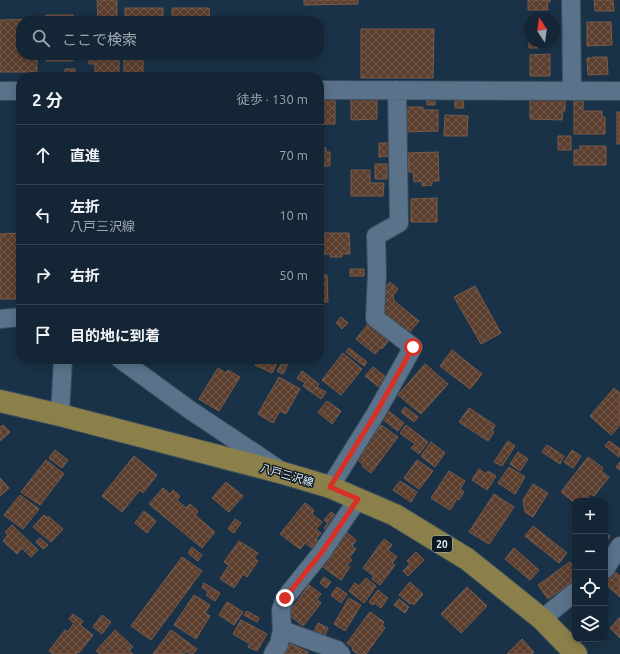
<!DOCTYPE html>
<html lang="ja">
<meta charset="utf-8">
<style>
:root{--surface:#142635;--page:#213241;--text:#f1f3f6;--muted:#9da5ad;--line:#334350}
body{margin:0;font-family:Ubuntu,"Noto Sans JP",sans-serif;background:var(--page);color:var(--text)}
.controls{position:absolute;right:12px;bottom:12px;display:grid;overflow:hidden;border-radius:8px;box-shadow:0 2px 10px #0003}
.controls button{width:36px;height:36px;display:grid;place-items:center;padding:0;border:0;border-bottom:1px solid var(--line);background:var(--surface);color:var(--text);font:20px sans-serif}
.compass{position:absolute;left:524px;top:12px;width:36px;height:36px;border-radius:50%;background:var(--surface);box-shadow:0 2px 10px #0003;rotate:347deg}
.stop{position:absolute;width:12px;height:12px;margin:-9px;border:3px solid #d93025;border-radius:50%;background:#fff}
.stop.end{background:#d93025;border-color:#fff;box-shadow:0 1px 4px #0008}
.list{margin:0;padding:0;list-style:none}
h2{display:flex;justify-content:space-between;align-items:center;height:52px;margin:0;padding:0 16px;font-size:17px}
h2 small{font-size:13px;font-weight:400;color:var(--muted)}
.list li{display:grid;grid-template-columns:26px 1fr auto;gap:12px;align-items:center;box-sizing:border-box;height:60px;padding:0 16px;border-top:1px solid var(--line)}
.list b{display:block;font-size:15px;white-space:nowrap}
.list p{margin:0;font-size:13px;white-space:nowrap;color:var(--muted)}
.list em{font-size:13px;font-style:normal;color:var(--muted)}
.icon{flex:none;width:22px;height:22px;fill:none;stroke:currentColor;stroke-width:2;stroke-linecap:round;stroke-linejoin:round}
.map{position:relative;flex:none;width:620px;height:654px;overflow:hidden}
.search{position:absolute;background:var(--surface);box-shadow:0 2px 10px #0003;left:16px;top:16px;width:308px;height:44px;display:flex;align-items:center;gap:10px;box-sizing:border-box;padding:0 14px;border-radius:16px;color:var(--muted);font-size:15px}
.panel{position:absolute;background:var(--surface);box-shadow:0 2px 10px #0003;left:16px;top:72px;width:308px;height:292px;border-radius:16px}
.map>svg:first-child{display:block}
.building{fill:url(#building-cross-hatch);stroke:#795b4a}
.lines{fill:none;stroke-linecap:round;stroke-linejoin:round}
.street-casing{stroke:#394d5e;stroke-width:20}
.primary-casing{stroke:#394d5e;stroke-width:24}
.street{stroke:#5a738b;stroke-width:18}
.primary{stroke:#8b8049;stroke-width:22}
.route{stroke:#d93025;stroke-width:5}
.labels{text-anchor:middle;stroke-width:3;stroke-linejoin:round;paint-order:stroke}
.shield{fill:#0f1922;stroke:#a3b0bc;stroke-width:1}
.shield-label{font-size:10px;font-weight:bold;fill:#e2f0fe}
.street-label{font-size:11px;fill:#e2f0fe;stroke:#0f1922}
</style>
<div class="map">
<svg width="620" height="654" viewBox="0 0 620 654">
<defs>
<pattern id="building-cross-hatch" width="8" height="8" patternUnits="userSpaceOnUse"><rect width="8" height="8" fill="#5b3e2e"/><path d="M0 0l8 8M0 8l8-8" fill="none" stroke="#725a4d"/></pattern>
</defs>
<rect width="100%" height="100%" fill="#1a3247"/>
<!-- building -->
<path class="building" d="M97,0H117V21H98Z
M304,0H358V4L304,5Z
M528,0H550V2H547L548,10H528Z
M594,0H613L614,11H595Z
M125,8H163V20L125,21Z
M172,8H209L210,21H172Z
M46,15H73V21H46Z
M36,19L37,21H21V55H37V72H0V20Z
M529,22H530V42H545V45H538V48H529Z
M587,22H611L612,45L587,46Z
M361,29H434L433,78H361Z
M550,54V76H530V55Z
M46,55H73V61H46Z
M89,55H119V73H95V64H89Z
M124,55H143V77H124Z
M593,57H607L608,74L588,75L587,58H593Z
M65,69H75V77H65Z
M335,97V124H319V98Z
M427,97H435V105H427Z
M574,98H583V111H602V117H605V134H574Z
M351,99H377V119L351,120Z
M530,99L565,100V111H563L562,120L530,119Z
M455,100H463L464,108H455Z
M404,107H423V110H438V131L405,132Z
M617,112H620V144H617Z
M445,115L468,116L467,136H444Z
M558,136H571V150H558Z
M379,143H389V156L379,157Z
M580,146H606V165H574V150H580Z
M319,148H326V152H330V166H319Z
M438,152L439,181H432V185L422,186V181L414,182L413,172H409L408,153Z
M375,164H387V179H375Z
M351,170H370V183H384L383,196H351Z
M437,198V222H411V199Z
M21,233V299H0V234Z
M319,233H349L350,254H342V257H330V254H319Z
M319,269L320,275H327L328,302H319Z
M350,269H364V276H350Z
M390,282L398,289L393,295L394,301L419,321L409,333L384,313L383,291Z
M475,286L501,333L481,344L454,297Z
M341,317L348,323L342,329L336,323Z
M368,324L389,340L382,349L381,347L375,354L356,339Z
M349,348L367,362L364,366L346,352Z
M452,350L482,374L470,389L440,366Z
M343,353L362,369L341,395L322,380Z
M258,359H273L278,361L272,373L255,365Z
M283,361L288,364L283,374L277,371Z
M425,364L448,384L421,414L398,395Z
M373,367L387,378L379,387L365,376Z
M218,368L226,373L228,370L240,377L219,411L199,399Z
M302,371L319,384L317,387L326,392L321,399L303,386L305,383L297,378Z
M279,377L300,389L286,414L280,411L273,423L258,414Z
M614,388L620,393V425L611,435L590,416Z
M327,401L341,411L332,424L318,412Z
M405,407L418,417L414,422L401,412Z
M469,408L495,425L492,431L494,432L488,441L459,422Z
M387,410L404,423L398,431L381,418Z
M3,425L10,432L0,441V426L1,427Z
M381,425L398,437L371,473L362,466L363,464L356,459Z
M406,425L428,442L419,454L411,448L415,444L400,433Z
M508,441L515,446L502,466L494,462Z
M609,441L620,449L619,457L605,446Z
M431,442L445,453L435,467L421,456Z
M547,445L564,456L560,464L542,452Z
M55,450L68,460L62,468L49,458Z
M572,450L581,456L573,468L564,462Z
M518,452L528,459L520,471L510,464Z
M134,456L157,475L143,493L140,490L122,512L102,496Z
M588,457L603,468L601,471L609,477L594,496L591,494L585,501H575V503L561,492Z
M46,460L64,474L40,505L21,492Z
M417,460L433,471L419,489L404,478Z
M620,462V470L616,467Z
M509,467L525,477L515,494L498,483Z
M479,469L486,474L488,471L496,476L487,490L472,480Z
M449,471L465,481L460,489L464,492L459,500L457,499L450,510L431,498Z
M0,478L9,488L0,496Z
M400,481L417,492L411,502L393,490Z
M226,482L243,496L229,512L212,498Z
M533,484L548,493L533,517L525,512L523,500Z
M163,488L170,494L173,490L180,496L177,500L186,508L190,504L198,511L195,515L215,532L202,548L149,504Z
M494,494L514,507L489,544L469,532Z
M20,495L39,509L23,529L4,515Z
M305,503L314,510L312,514L322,522L316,529L321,533L316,539L318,541L312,548L305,543L300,549L280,534Z
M144,511L156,521L147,533L135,523Z
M331,512L339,518L328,531L324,528L328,523L324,520Z
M44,515L47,518L48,516L63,529L51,542L33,527Z
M235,519L241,523L234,533L228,529Z
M12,525L38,550L31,557L22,548L17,554L3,541L8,535L5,532Z
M533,526L567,553L559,563L525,536Z
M345,531L356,540L352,546L356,549L349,558L352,560L347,565L350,567L341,580L320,565Z
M605,533L610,536L605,544Z
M40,538L48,545L43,549L36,542Z
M384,539L392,545L388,550L397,557L392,563L395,565L380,585L372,579L374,576L363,568Z
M239,541L258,553L254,558L258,561L247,577L243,574L234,588L220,579L229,565L224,562Z
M192,547L202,555L198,561L188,553Z
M514,548L539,570L530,580L505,559Z
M416,552L424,560L408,576L403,571L410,564L407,561Z
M182,557L202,571L151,640L131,626Z
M570,562L575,568V580L548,599L538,585Z
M615,572L620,576V597L605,584Z
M324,577L331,582L326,588L320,583Z
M366,578L376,586L364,603L349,591L355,583L359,586Z
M410,582L423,594L414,605L411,603L410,604L399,595Z
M204,583L220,593L215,601L206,595L208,592L202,587Z
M309,585L321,594L317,599L321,603L303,626L288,614Z
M337,587L347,594L341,603L331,595Z
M467,587L487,606L461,633L441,614Z
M378,590L388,598L381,608L375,603L373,605L369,602Z
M194,595L210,605L205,613L210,616L196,639L174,625Z
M349,598L361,605L345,631L334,624Z
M399,599L409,607L405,613L394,605Z
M227,602L243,612L234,625L219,615Z
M247,611L259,618L257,622L244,615Z
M370,612L384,622L382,625L385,628L366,654H358L352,650L353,648L347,643Z
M73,614L83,621L80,625L93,635L79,653L78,652L76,654H53L49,651L65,630L68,632L74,623L69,619Z
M102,615L111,622L102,634L93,627Z
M619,618H620V638L610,628Z
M241,620L267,634L257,651L248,647L250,644L233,634Z
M318,623L328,628L324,637L314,632Z
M115,630L133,647L129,651L133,654H100L96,651Z
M171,630L197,649L193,654H190L186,651L184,654H153Z
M522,639L534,652L532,654H507Z
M290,644L308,652L307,654H285Z"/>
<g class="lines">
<!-- street casing -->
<g class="street-casing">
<path id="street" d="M571,0L572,91
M319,90L620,91
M0,91H21
M0,319L21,317
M120,359L190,410L277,468
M60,415L63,359
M330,487L376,413L413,347L375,318L377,273L376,236L399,223L397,90
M605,569L620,546
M542,619L575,592
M282,630L337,650L341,654
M273,654L279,644L282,630L281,610L285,598L322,552L358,499"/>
</g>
<!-- primary casing -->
<g class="primary-casing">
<path id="primary" d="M0,401L60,415L283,473L330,487L395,515L467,559L542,619L576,654"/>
</g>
<!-- street -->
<use href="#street" class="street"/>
<!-- primary -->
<use href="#primary" class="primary"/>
</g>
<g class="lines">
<!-- route -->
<path class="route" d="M285,598L322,552L358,499L330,487L376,413L413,347"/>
</g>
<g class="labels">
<!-- shield labels -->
<rect class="shield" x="432" y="536" width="20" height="16" rx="3"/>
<g class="shield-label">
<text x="442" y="548">20</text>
</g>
<!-- street labels -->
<g class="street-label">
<text transform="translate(287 475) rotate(16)" y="4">八戸三沢線</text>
</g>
</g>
</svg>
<div class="controls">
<button>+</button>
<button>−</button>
<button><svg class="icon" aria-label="locate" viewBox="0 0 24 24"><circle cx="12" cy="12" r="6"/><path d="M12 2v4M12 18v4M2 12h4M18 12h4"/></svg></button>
<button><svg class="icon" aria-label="layers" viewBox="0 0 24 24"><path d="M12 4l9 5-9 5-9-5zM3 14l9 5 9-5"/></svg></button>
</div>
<svg class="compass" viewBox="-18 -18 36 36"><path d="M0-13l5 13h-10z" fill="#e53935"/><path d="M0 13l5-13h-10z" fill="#9da5ad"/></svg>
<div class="stop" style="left:413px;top:347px"></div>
<div class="stop end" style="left:285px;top:598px"></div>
<div class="search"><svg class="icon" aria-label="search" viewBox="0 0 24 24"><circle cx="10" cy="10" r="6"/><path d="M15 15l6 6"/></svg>ここで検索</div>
<section class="panel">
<h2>2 分<small>徒歩 · 130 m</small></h2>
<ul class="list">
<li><svg class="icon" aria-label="ahead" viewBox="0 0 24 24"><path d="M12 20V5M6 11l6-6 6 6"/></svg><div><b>直進</b></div><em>70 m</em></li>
<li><svg class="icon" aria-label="left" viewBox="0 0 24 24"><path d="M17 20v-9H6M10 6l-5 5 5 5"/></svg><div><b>左折</b><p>八戸三沢線</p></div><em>10 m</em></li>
<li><svg class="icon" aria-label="right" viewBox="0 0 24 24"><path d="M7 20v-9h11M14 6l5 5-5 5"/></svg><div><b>右折</b></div><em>50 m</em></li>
<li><svg class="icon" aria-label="arrive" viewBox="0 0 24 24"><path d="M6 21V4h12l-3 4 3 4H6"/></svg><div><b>目的地に到着</b></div></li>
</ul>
</section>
</div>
